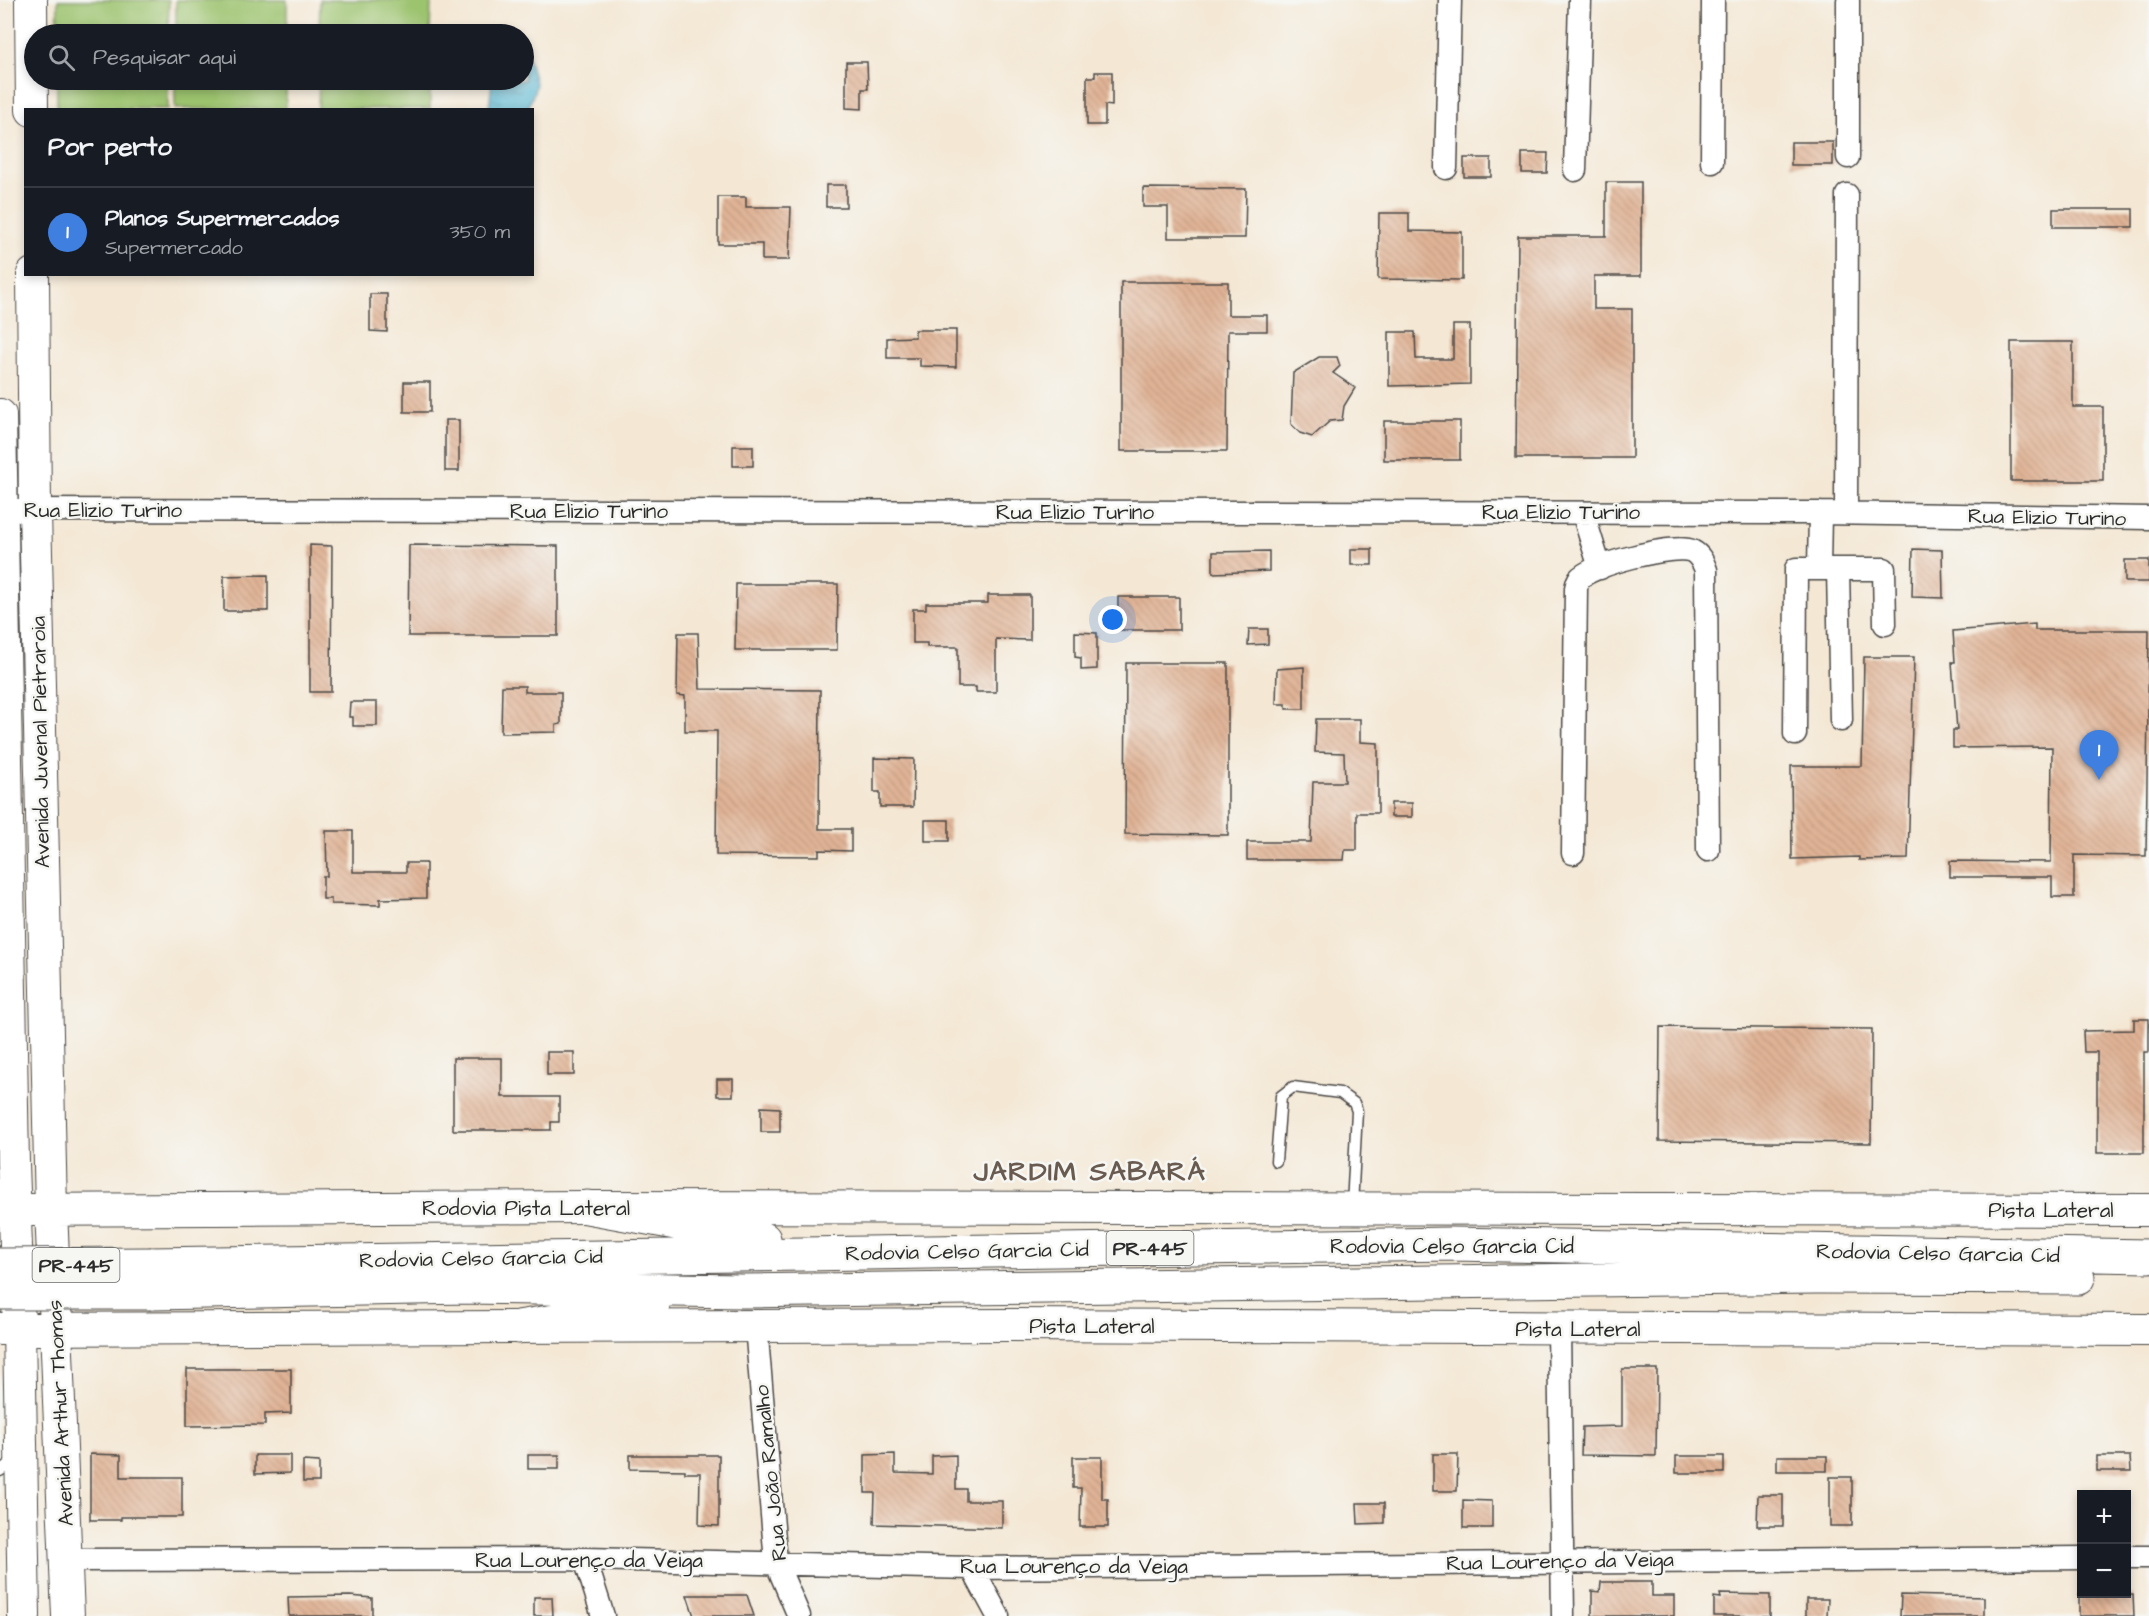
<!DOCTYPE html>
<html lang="pt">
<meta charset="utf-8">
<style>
:root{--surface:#171b24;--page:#20242c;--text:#f1f3f6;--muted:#9ea1a6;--line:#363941;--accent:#1a73e8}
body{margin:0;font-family:"Architects Daughter",sans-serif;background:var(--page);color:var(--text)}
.controls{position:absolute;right:18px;bottom:18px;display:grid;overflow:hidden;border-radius:0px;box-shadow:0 3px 9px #0003}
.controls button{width:54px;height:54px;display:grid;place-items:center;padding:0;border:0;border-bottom:2px solid var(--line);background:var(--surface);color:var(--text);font:30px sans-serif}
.you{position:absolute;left:1113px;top:620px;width:21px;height:21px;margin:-15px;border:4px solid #fff;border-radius:50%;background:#1a73e8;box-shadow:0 0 0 9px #1a73e833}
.badge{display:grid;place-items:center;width:39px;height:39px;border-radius:50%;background:var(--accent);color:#fff;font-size:20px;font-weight:700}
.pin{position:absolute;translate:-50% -50px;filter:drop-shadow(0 2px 3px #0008)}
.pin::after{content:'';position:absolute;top:32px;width:21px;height:18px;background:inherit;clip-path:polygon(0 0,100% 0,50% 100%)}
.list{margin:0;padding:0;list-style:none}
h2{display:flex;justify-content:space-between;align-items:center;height:78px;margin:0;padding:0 24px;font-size:26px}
h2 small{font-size:20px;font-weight:400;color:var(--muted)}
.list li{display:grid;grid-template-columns:39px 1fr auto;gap:18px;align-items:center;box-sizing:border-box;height:90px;padding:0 24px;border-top:2px solid var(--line)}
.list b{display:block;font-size:22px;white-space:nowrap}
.list p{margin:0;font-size:20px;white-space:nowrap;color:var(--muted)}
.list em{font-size:20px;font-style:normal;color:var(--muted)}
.icon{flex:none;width:33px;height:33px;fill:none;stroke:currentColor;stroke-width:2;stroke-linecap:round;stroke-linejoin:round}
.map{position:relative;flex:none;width:2149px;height:1616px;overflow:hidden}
.search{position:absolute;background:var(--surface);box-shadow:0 3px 9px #0003;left:24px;top:24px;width:510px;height:66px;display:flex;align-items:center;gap:15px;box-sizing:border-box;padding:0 21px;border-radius:33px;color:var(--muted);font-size:22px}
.panel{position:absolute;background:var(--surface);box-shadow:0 3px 9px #0003;left:24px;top:108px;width:510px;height:168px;border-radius:0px}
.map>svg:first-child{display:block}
.garden{fill:#9cc36e;stroke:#64774c;stroke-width:1.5}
.water{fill:url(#water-ripples);stroke:#3e6f7e;stroke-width:1.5}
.building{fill:url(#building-back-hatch)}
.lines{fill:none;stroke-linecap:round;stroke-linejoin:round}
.lane-casing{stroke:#494744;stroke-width:13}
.street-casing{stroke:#494744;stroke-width:25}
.secondary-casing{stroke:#494744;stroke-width:34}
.highway-casing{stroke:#494744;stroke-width:35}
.lane{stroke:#fff;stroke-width:10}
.street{stroke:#fff;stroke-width:22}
.secondary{stroke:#fff;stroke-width:32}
.highway{stroke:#fff;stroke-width:33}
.highway-bridge-casing{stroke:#494744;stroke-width:35;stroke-linecap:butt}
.highway-bridge{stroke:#fff;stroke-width:33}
.labels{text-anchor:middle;stroke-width:5;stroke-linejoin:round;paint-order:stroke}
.shield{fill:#f6f6f2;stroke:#686867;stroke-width:1.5}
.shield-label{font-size:20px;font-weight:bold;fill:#2b2b2b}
.street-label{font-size:21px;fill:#2b2b2b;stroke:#f6f6f2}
.district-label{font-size:27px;font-weight:bold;letter-spacing:1.5px;fill:#6a5b50;stroke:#f6f6f2}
</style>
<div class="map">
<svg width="2149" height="1616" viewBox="0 0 2149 1616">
<defs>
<pattern id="water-ripples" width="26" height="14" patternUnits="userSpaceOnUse" patternTransform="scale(1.5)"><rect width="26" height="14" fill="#51b3d0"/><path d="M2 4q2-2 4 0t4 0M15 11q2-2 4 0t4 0" fill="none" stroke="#4392a9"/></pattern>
<pattern id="building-back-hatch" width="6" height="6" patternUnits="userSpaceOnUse" patternTransform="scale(1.5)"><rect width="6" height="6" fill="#e0b395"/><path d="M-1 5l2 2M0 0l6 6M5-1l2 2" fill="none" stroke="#c09a81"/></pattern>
</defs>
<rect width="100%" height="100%" fill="#f6f6f2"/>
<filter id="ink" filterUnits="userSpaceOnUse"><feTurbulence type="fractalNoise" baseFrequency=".0167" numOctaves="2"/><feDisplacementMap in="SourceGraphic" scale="12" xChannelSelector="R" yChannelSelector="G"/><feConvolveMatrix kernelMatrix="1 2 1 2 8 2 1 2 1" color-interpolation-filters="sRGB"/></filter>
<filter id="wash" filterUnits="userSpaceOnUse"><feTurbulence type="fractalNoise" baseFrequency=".008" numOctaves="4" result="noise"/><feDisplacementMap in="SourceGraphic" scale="24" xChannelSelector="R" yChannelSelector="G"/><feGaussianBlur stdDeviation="1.35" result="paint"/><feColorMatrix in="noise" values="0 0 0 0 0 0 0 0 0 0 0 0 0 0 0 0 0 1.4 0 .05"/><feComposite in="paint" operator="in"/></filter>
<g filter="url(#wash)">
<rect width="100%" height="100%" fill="#f4e8d5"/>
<!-- garden -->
<path class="garden" d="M58,0H169L168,34H57Z
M176,0H287V34H176Z
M320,0H431L430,34H319Z
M57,80H168V109H57Z
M175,80H286V109H175Z
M319,80H430V109H318Z"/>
<!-- water -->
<path class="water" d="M524,42L536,86L528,109H489L492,80H524Z"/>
<g id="blocks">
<!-- building -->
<path class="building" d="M846,62H867L868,89H862V109L846,108Z
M1095,72H1112V106L1105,105V125H1087V77H1095Z
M1791,142H1833V165H1791Z
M1522,153H1548L1547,173H1522Z
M1464,158H1491V177H1464Z
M1606,182H1641V276H1594V309H1632V458H1516L1518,236H1606Z
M826,185H846V207H826Z
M1143,188L1246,189L1245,238H1168V207H1143Z
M718,197H746V207H791L789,260H762V244H718Z
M2053,209H2133V227H2053Z
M1379,213H1409V231L1462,232V280L1378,279Z
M1121,282H1228V315H1267V331H1228L1227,451H1121Z
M370,294H387V332L370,331Z
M1453,325H1470V384L1389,386V332H1415L1416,359H1453Z
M915,330H956V367L920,366V358H887V338L915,337Z
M2011,342H2073V407H2103V481H2011Z
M1319,357H1337L1340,366L1333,373L1355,388L1344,406L1342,420L1330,421L1312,437L1300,433L1291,424L1293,373Z
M404,382H430V412H404Z
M445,420H459V471H445Z
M1384,421H1460V460H1384Z
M733,446H753V466H733Z
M310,545L332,546L331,692H310Z
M409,545L558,546V636H408Z
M1351,549H1372V565H1351Z
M1913,549L1942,550L1943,598L1912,597Z
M1269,551V571L1213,573V552Z
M2125,560H2149V582H2125Z
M268,575V611H224V576Z
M736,584H838L837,650H735Z
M988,595H1030V640L996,639V692H976V687H958V647H927V643H913V609H926V603H988Z
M1118,597H1179V630H1118Z
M2035,624V630H2149L2146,856L2074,855V897H2052V877H1950V861L2051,862L2052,747L1953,748V730H1957L1952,662H1955L1953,631Z
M1249,629H1268V644L1248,645Z
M1075,632L1097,633V669L1081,670V658L1075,657Z
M678,633H698L700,689L820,690L819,829H851V851L819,850V856L716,855L717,731H685V696L677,695Z
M1864,657H1914L1908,859L1859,860V857L1792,859L1791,766H1862Z
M1126,663H1228V835L1125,834Z
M1304,667V709H1286V704H1276L1277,669Z
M502,686H525V692H561V724L556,725V732L501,733Z
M350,702H377V726H353V717H349Z
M1316,719H1360V742L1378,743V813H1357V850H1345L1344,860H1247V842H1311L1313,782H1345L1344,753L1315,752Z
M874,758L914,759L913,807H880V792H874Z
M1391,803H1412V817H1391Z
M925,820H949V841H925Z
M326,831H353V872H406V863H426V898L380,899V905L331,904V899H323V876H327Z
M2134,1019H2149V1052H2144V1153H2097V1052H2084L2083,1031L2134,1030Z
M1660,1027L1872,1029L1871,1143L1659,1141Z
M547,1052H574V1075H547Z
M453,1058H502V1097H559V1122H551V1130H453Z
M717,1079H733V1096H717Z
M761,1107L780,1108V1132H761Z
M187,1369H291V1413L265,1414V1425L187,1426Z
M1622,1369H1657L1656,1456L1581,1455L1582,1427L1622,1426Z
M90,1454L121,1455V1477H182V1517H121V1520H90Z
M895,1454V1473L932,1474V1456L956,1455V1489H966V1501H1002V1528L874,1524L875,1493H865V1455Z
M1433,1454H1458L1457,1491H1433Z
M255,1455H290V1473L255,1474Z
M528,1455H559V1469H528Z
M630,1455H719V1526L699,1525L700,1473H685V1470L630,1469Z
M1676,1456H1724V1473H1676Z
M1777,1456H1827V1471H1777Z
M2097,1456H2130L2131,1471H2097Z
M1073,1457H1102V1499H1108V1527H1080L1081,1488H1073Z
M303,1461L319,1462V1482H303Z
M1830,1477H1852V1526H1830Z
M1758,1495H1783V1526H1757Z
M1463,1500L1492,1501V1528H1463Z
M1357,1503H1384V1523L1358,1524Z
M1601,1582H1652V1596H1674V1616H1592V1591L1600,1592Z
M1720,1594L1770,1595V1616H1714V1597L1721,1598Z
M687,1595H747L754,1616H694Z
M1901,1595L1984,1597V1616H1900Z
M2079,1595H2133L2134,1616H2079Z
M350,1596L372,1598V1616H289L288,1597Z
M534,1597H552L553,1616H534Z
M1806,1599H1828L1827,1616H1806Z"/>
</g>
</g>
<g filter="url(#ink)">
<use href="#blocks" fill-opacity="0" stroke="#494744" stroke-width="1.5"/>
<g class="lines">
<!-- lane casing -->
<g class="lane-casing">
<path id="lane" d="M1276,1161L1281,1096L1293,1087L1340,1093L1354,1103L1357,1111L1352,1206
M0,1471L15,1459"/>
</g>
<!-- street casing -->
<g class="street-casing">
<path id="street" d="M1848,0V157
M1712,162L1713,0
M1446,168L1450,0
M1575,170L1580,0
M1,510L1820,513L2149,518
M1583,513L1600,568
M1846,513L1847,195
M1819,569L1820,513
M1838,569L1841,720
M1795,734L1796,569H1884L1885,624
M1573,853L1576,588C1577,585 1577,582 1579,579C1590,565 1675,543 1692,551C1700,555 1703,562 1706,570L1708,850
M756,1326L776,1562L799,1616
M1559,1329L1563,1616
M2126,1557H2149
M585,1559L603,1616
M67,1560L585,1559L972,1568L2082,1558
M972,1568L998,1616"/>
</g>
<!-- secondary casing -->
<g class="secondary-casing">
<path id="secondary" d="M31,0L32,110
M33,274L35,510L51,1209L68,1616
M0,415L13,1164L19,1328L24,1616
M0,1210L587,1207L2149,1210
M0,1329L1008,1325L2149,1330"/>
</g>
<!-- highway casing -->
<g class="highway-casing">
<path id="highway" d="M587,1207L764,1239
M151,1264L1451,1244L2149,1256
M151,1293L467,1287L743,1291L1817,1277L2078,1278
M518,1327L653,1305"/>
</g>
<!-- lane -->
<use href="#lane" class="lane"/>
<!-- street -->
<use href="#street" class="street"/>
<!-- secondary -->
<use href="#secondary" class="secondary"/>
<!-- highway -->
<use href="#highway" class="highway"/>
<!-- highway-bridge casing -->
<g class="highway-bridge-casing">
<path id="highway-bridge" d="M0,1265L151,1264
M0,1293H151"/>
</g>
<!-- highway-bridge -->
<use href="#highway-bridge" class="highway-bridge"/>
</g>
</g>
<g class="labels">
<!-- shield labels -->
<g class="shield">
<rect x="1106.5" y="1231" width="87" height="34" rx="4.5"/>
<rect x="32.5" y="1248" width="87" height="34" rx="4.5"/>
</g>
<g class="shield-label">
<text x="1150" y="1255">PR-445</text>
<text x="76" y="1272">PR-445</text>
</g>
<!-- street labels -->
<g class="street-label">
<text x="103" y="517">Rua Elizio Turino</text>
<text x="589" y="518">Rua Elizio Turino</text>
<text x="1075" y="519">Rua Elizio Turino</text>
<text x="1561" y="519">Rua Elizio Turino</text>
<text transform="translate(2047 517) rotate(1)" y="7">Rua Elizio Turino</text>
<text transform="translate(40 742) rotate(-91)" y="7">Avenida Juvenal Pietraroia</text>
<text x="526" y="1215">Rodovia Pista Lateral</text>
<text x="2051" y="1217">Pista Lateral</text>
<text x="1452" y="1253">Rodovia Celso Garcia Cid</text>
<text transform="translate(967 1251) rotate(-1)" y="7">Rodovia Celso Garcia Cid</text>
<text transform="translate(1938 1253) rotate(1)" y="7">Rodovia Celso Garcia Cid</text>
<text transform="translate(481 1258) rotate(-1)" y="7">Rodovia Celso Garcia Cid</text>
<text x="1092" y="1333">Pista Lateral</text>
<text x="1578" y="1336">Pista Lateral</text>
<text transform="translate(60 1413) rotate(-93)" y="7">Avenida Arthur Thomas</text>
<text transform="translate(770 1473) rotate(-96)" y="7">Rua João Ramalho</text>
<text x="589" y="1567">Rua Lourenço da Veiga</text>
<text transform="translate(1560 1561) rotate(-1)" y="7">Rua Lourenço da Veiga</text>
<text x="1074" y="1573">Rua Lourenço da Veiga</text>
</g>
<!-- district labels -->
<g class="district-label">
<text x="1090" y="1180">JARDIM SABARÁ</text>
</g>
</g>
</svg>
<div class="controls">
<button>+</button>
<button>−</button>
</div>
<div class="you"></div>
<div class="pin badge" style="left:2099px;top:780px;background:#3f7fe0">1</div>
<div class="search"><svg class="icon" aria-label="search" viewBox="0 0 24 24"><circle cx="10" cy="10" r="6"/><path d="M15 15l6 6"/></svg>Pesquisar aqui</div>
<section class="panel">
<h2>Por perto<small></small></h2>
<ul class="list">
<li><span class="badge" style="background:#3f7fe0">1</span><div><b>Planos Supermercados</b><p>Supermercado</p></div><em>350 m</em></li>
</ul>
</section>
</div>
